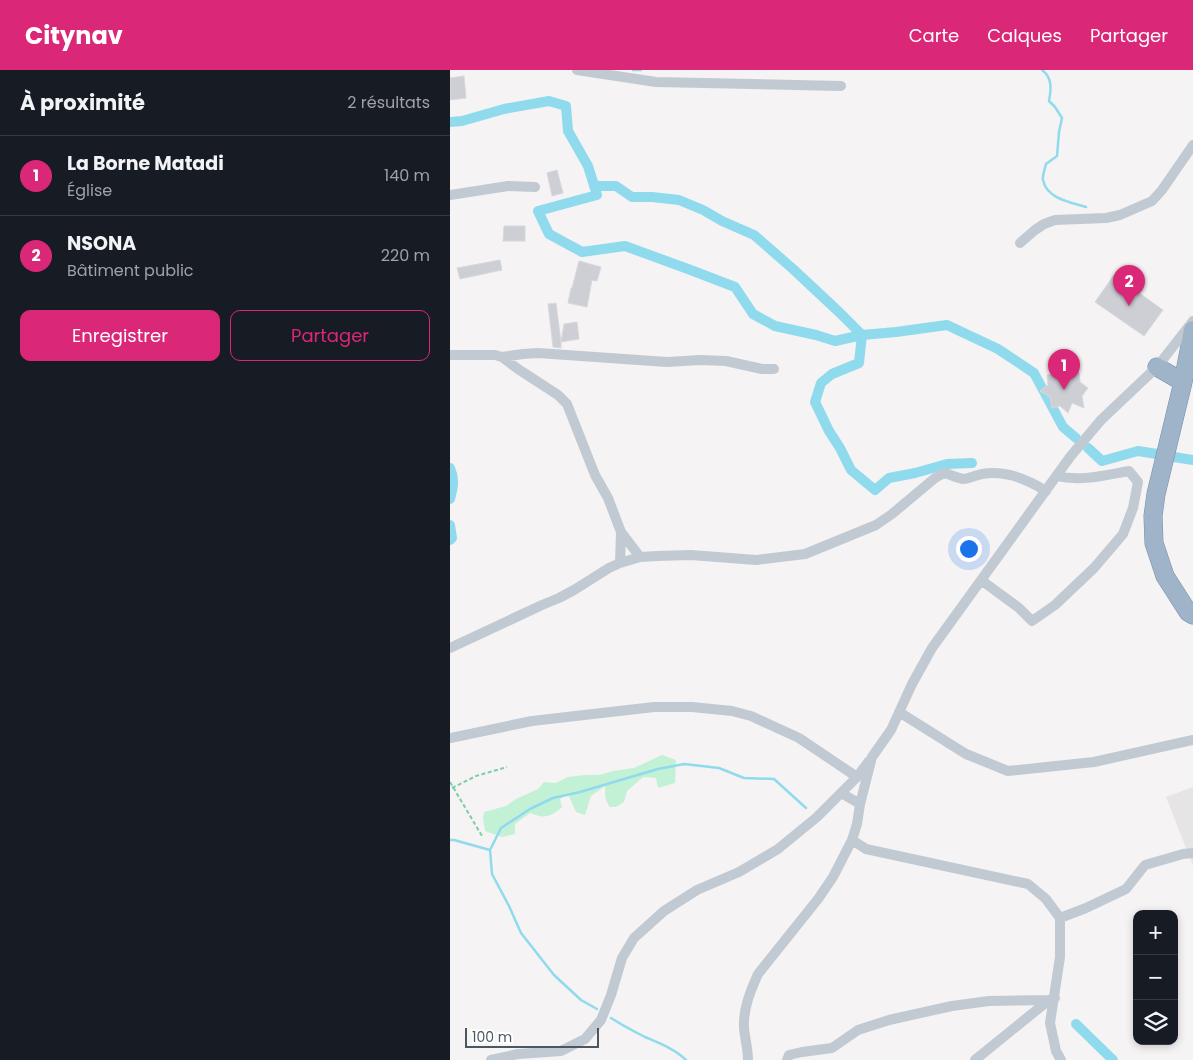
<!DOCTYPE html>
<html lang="fr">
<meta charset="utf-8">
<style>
:root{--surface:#171b24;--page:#20242c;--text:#f1f3f6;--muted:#9ea1a6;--line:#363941;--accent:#db2777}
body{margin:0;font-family:Poppins,sans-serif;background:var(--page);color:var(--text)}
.controls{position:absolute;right:15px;bottom:15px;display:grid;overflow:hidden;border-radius:10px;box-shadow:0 2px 8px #0003}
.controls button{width:45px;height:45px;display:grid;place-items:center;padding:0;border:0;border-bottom:1px solid var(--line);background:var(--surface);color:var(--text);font:25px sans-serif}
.scale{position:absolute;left:15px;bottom:12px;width:134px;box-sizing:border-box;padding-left:5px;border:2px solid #4a5661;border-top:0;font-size:14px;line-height:18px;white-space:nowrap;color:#4a5661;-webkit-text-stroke:4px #fff;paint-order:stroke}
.you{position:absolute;left:518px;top:478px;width:18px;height:18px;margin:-12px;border:4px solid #fff;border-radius:50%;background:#1a73e8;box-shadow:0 0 0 8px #1a73e833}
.badge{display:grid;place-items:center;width:32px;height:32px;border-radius:50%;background:var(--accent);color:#fff;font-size:16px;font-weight:700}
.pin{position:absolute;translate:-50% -41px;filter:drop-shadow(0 1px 2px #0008)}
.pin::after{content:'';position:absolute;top:26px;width:18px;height:15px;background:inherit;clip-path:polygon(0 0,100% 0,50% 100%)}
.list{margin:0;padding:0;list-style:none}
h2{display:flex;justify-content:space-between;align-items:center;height:65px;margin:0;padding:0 20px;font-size:21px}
h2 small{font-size:16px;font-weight:400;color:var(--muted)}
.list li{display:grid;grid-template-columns:32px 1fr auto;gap:15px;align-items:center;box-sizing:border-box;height:80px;padding:0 20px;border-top:1px solid var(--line)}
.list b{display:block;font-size:19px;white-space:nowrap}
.list p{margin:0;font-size:16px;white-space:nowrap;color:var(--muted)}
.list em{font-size:16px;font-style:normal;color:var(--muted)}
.actions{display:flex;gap:10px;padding:15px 20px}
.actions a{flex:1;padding:11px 0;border:1px solid var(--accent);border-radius:10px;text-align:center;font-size:18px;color:var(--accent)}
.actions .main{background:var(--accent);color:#fff}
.icon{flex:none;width:28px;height:28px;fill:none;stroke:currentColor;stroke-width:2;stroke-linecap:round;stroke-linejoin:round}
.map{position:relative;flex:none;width:743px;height:990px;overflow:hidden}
header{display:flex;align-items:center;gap:30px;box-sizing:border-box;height:70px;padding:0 25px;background:var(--accent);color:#fff}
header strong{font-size:24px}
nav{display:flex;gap:28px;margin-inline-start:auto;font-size:18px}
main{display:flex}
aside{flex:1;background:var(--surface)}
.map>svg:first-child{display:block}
.education{fill:#e6e4e5}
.green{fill:#c3f1d5}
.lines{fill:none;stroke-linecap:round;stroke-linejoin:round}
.stream{stroke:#90daee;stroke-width:2.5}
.canal{stroke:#90daee;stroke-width:10}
.building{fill:#cdcfd5;stroke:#d7d9de}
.trunk-casing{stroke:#7690ad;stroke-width:19}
.path{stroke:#7ad0a6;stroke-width:2;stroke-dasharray:4 2.5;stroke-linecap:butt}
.minor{stroke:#c1cad2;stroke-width:10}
.trunk{stroke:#9fb4c9;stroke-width:18}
</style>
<header>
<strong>Citynav</strong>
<nav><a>Carte</a><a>Calques</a><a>Partager</a></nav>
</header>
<main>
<aside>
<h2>À proximité<small>2 résultats</small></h2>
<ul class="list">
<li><span class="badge">1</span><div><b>La Borne Matadi</b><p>Église</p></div><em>140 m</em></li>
<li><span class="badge">2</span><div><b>NSONA</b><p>Bâtiment public</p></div><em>220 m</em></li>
</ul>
<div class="actions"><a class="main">Enregistrer</a><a>Partager</a></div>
</aside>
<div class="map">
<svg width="743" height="990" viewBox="0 0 743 990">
<rect width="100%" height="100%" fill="#f5f3f3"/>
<!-- education -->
<path class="education" d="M743,717V796L716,727Z"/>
<!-- green -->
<path class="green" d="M212,685L226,690L225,713L208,718L206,708L193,707L177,721L174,732L166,737H160C153,727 156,725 155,716L141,726L135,745L126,742L118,724L110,729L112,737C101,747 94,749 80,743L65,754V764L52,767L35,761L33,749L34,742L56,736L66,729L88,719L94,712L106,713L118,707L135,705H149L163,701L184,698Z"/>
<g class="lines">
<!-- stream -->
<path class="stream" d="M183,0H191
M592,0C603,8 601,20 599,31L605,37L612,48L609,62L607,86L596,94C595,99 592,106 593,110C597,129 620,132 636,137
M0,770H4L40,780L51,758L80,739L103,728L130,722L208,699L234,694L269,698L294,708L324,709L356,738
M40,780L42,804L59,836L71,863L104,905L131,930L147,939
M161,948C172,955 183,961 195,967C209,973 225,979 236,990"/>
<!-- canal -->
<path class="canal" d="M0,52L12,51L54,39L99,31L116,36L118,61L138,96L147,125L88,141L99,164L132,182L175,176L238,199L285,217L303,244L325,256L366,265L385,271L412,265L446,262L497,255L548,279L584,303L613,357L626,368
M144,116H166L182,127H202L229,130L253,140L272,151L304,165L343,199L389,242L412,265L409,293L382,304L371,313L365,332L379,361L390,378L401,400L425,420L439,408L465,403L497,394L522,393
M638,378L652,391L688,381L707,384
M724,387L743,390
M0,398C5,409 3,418 0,429
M0,455L2,468L0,470
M626,954L663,990"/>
</g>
<!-- building -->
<path class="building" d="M14,6L16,28L0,30V8Z
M107,100L113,123L102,126L97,103Z
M54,156H75V171H53Z
M50,190L52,200L10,209L7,198Z
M129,191L151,197L147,211L142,210L137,237L118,233L121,218H122Z
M664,205L713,240L694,266L645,232Z
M106,233L111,272L114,254L127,252L129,269L111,272V278L103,277L98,234Z
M612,298L617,304L629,302L630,312L638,318L632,326L634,338L622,333L618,343L610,336L602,338L600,327L590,321L598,315L597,305L606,304Z"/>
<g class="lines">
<!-- trunk casing -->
<g class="trunk-casing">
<path id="trunk" d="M743,260L733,312L706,424L703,446L704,473L715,506L738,542L743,545
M707,297L733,312"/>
</g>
<!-- path -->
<path class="path" d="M0,712L32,766
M2,718L26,706L57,697"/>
<!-- minor -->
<path class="minor" d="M127,0L206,12L391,16
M0,125L58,116L85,117
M570,173L585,160L594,154L605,150L656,148L670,145L702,131L712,120L743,75
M0,285H45L52,287L68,299L108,325L117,334L145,405L158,428L171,462L190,487
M52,287L73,284L88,283L217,292L250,290L276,291L312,299H324
M170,493L171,462
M531,510L569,538L582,551L605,535L644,498L673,464L683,438L688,412L679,401C656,405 630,412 607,406
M0,578L92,535L109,528L124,520L159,498L170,493L190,487L207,486L241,485L306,490L355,484L426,455L442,444L485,408L494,403C500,404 506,408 513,409C519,409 526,405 532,404C554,400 577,409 596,421
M449,642L516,684L558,701L644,692L743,670
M0,668L82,651L204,637H242L282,641L301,646L349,668L407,707
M391,723L410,734
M402,770L416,779L578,814L596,829L610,848V887L600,953L606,981L611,990
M610,848L636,838L676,819L695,795L733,784L743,783
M41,990L68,984L111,981L135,969L151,950L161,925L172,888L184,868L214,841L247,820L289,802L328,779L367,747L407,707L419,691
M298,990C298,979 295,969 294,958C293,939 300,922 308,904L368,829L383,807L402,770L407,754L410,734L422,687L441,660L462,614L482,578L620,387L651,350L707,297L743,251
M337,990L339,985L352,982L382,978L408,960L439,950L502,936L539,931L599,930L605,928
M525,990L599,930"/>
<!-- trunk -->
<use href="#trunk" class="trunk"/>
</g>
</svg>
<div class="controls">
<button>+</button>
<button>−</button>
<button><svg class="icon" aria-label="layers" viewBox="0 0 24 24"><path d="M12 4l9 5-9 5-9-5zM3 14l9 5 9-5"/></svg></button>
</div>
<div class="scale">100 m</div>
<div class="you"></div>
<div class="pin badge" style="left:614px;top:320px">1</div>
<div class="pin badge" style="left:679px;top:236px">2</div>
</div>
</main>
